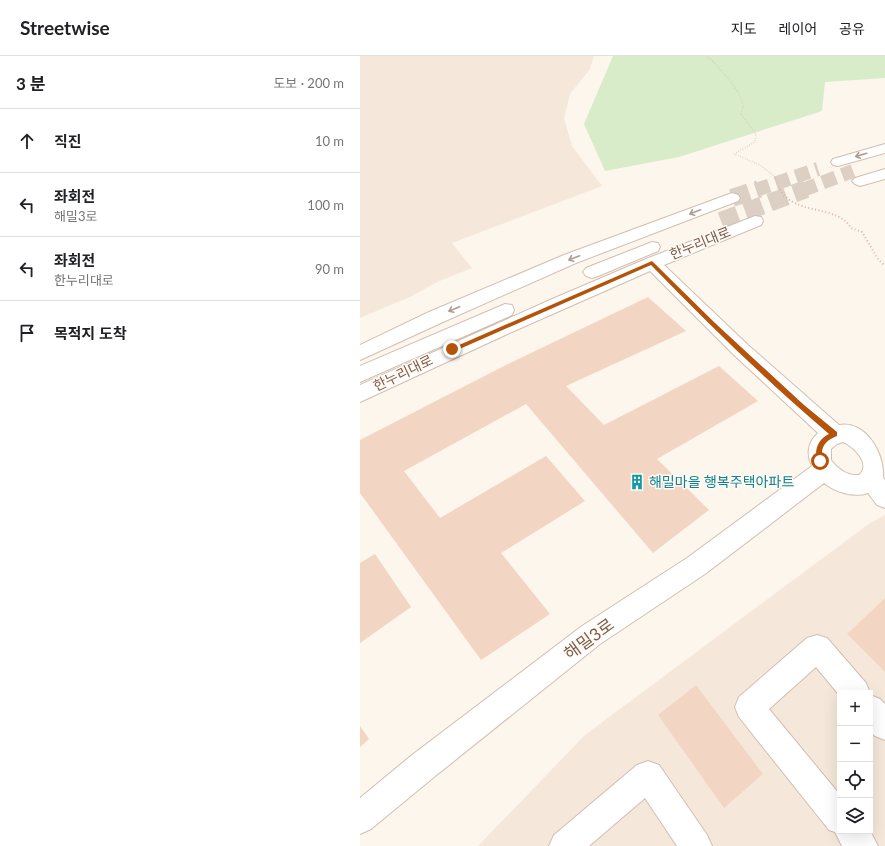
<!DOCTYPE html>
<html lang="ko">
<meta charset="utf-8">
<style>
:root{--surface:#fff;--page:#f2f2f2;--text:#202124;--muted:#757577;--line:#e0e0e0}
body{margin:0;font-family:Lato,"Noto Sans KR",sans-serif;background:var(--page);color:var(--text)}
.controls{position:absolute;right:12px;bottom:12px;display:grid;overflow:hidden;border-radius:0px;box-shadow:0 4px 16px #0002}
.controls button{width:36px;height:36px;display:grid;place-items:center;padding:0;border:0;border-bottom:1px solid var(--line);background:var(--surface);color:var(--text);font:20px sans-serif}
.stop{position:absolute;width:12px;height:12px;margin:-9px;border:3px solid #b45309;border-radius:50%;background:#fff}
.stop.end{background:#b45309;border-color:#fff;box-shadow:0 1px 4px #0008}
.list{margin:0;padding:0;list-style:none}
h2{display:flex;justify-content:space-between;align-items:center;height:52px;margin:0;padding:0 16px;font-size:17px}
h2 small{font-size:13px;font-weight:400;color:var(--muted)}
.list li{display:grid;grid-template-columns:26px 1fr auto;gap:12px;align-items:center;box-sizing:border-box;height:64px;padding:0 16px;border-top:1px solid var(--line)}
.list b{display:block;font-size:15px;white-space:nowrap}
.list p{margin:0;font-size:13px;white-space:nowrap;color:var(--muted)}
.list em{font-size:13px;font-style:normal;color:var(--muted)}
.icon{flex:none;width:22px;height:22px;fill:none;stroke:currentColor;stroke-width:2;stroke-linecap:round;stroke-linejoin:round}
.map{position:relative;flex:none;width:525px;height:790px;overflow:hidden}
header{display:flex;align-items:center;gap:24px;box-sizing:border-box;height:56px;padding:0 20px;background:var(--surface);border-bottom:1px solid var(--line)}
header strong{font-size:19px}
nav{display:flex;gap:22px;margin-inline-start:auto;font-size:14px}
main{display:flex}
aside{flex:1;background:var(--surface)}
.map>svg:first-child{display:block}
.residential{fill:#f5e8da;fill-rule:evenodd}
.green{fill:#d8ecc9}
.building{fill:#f3d5c3}
.lines{fill:none;stroke-linecap:round;stroke-linejoin:round}
.minor-tunnel-far1{stroke:#dcd0c4;stroke-width:14;stroke-dasharray:14 7;stroke-linecap:butt}
.minor-tunnel{stroke:#dcd0c4;stroke-width:18;stroke-dasharray:18 8;stroke-linecap:butt}
.minor-casing{stroke:#d1beb0;stroke-width:2}
.path-far1{stroke:#d9b8a5;stroke-width:1.5;stroke-dasharray:0.5 2;stroke-linecap:butt}
.path{stroke:#d9b8a5;stroke-width:2;stroke-dasharray:1 2.5;stroke-linecap:butt}
.minor{fill:#fff;fill-rule:evenodd}
.oneway{stroke:#af9d94}
.route{fill:#b45309}
.labels{text-anchor:middle;stroke-width:3;stroke-linejoin:round;paint-order:stroke}
.street-label{font-size:14px;fill:#7a5c4d;stroke:#fffaf3}
.culture-label{font-size:14px;fill:#0d838f;stroke:#fffaf3;text-anchor:start}
.near-street-label{font-size:17px;fill:#7a5c4d;stroke:#fffaf3}
</style>
<header>
<strong>Streetwise</strong>
<nav><a>지도</a><a>레이어</a><a>공유</a></nav>
</header>
<main>
<aside>
<h2>3 분<small>도보 · 200 m</small></h2>
<ul class="list">
<li><svg class="icon" aria-label="ahead" viewBox="0 0 24 24"><path d="M12 20V5M6 11l6-6 6 6"/></svg><div><b>직진</b></div><em>10 m</em></li>
<li><svg class="icon" aria-label="left" viewBox="0 0 24 24"><path d="M17 20v-9H6M10 6l-5 5 5 5"/></svg><div><b>좌회전</b><p>해밀3로</p></div><em>100 m</em></li>
<li><svg class="icon" aria-label="left" viewBox="0 0 24 24"><path d="M17 20v-9H6M10 6l-5 5 5 5"/></svg><div><b>좌회전</b><p>한누리대로</p></div><em>90 m</em></li>
<li><svg class="icon" aria-label="arrive" viewBox="0 0 24 24"><path d="M6 21V4h12l-3 4 3 4H6"/></svg><div><b>목적지 도착</b></div></li>
</ul>
</aside>
<div class="map">
<svg width="525" height="790" viewBox="0 0 525 790">
<rect width="100%" height="100%" fill="#fdf6ec"/>
<!-- residential -->
<path class="residential" d="M0,0H234L230,13L210,38L204,62L212,90L242,130L92,187L112,212L77,226L52,240L0,262Z
M525,459V790H118L225,679L510,467ZM480,637H510V775H480Z"/>
<!-- green -->
<path class="green" d="M253,0H525V22L465,26L462,55L319,101L245,115L224,68Z"/>
<!-- building -->
<path class="building" d="M288,241L326,275L206,330L244,369L359,310L398,345L297,403L349,454L293,497L166,348L44,415L80,462L186,400L225,445L141,497L190,558L121,604L0,437V384L142,311Z
M15,498L51,551L0,587V507Z
M525,542V616L487,578Z
M336,629L403,718L364,752L298,659Z
M0,670L9,683L0,691Z"/>
<g class="lines">
<!-- minor-tunnel-far1 -->
<path class="minor-tunnel-far1" d="M396,134L458,113
M443,134L493,115"/>
<!-- minor-tunnel -->
<path class="minor-tunnel" d="M372,142L399,133
M361,165L446,133"/>
<!-- minor casing -->
<g class="minor-casing">
<path id="minor" d="M525,88V97L478,110L473,109L471,106L473,103Z
M525,113V123L500,130L495,128L492,125L495,122Z
M372,137L378,139L380,142L378,145L216,207L83,266L0,304V289L69,256L204,199Z
M395,160L401,161L403,165L401,169L304,209L388,289L479,369C504,364 525,396 523,421L525,424V452L517,449L508,437C494,442 475,436 464,427L345,518L240,588L74,721L11,773L0,778V742L52,699L222,570L327,502L452,410C446,398 448,386 458,377L374,299L290,215L154,275L0,346V329L190,244L286,203ZM483,386C493,390 512,408 499,419C487,420 478,413 471,404V393L477,388Z
M292,186L298,187L300,191L298,195L238,220L232,222L226,220L223,216L226,212Z
M145,248L152,249L154,254L152,259L0,326V310Z
M457,579L467,582L506,627L510,637H480V640L456,611L409,653L480,739V775H510L518,790H482L475,776L469,774L379,661L375,651L379,641L447,582Z
M510,639L520,643L525,648V684L515,680L510,675Z
M288,705L299,709L347,779L352,790H317L285,742L229,790H189L194,779L277,709Z"/>
</g>
<!-- path-far1 -->
<path class="path-far1" d="M347,0C358,10 381,34 383,49C383,52 382,55 381,58L396,78L395,86L374,98L400,109L414,120L421,134"/>
<!-- path -->
<path class="path" d="M420,133C434,160 477,148 491,172L502,176L518,203L525,210"/>
<!-- minor -->
<use href="#minor" class="minor"/>
</g>
<!-- one-way arrows -->
<defs><path id="oneway-shaft" d="M-6 0H5M1.5-3L5.5 0L1.5 3" fill="none" stroke-width="1.6" stroke-linecap="round" stroke-linejoin="round"/></defs>
<g class="oneway">
<use href="#oneway-shaft" transform="translate(501 99) rotate(164)"/>
<use href="#oneway-shaft" transform="translate(335 156) rotate(159)"/>
<use href="#oneway-shaft" transform="translate(214 202) rotate(159)"/>
<use href="#oneway-shaft" transform="translate(94 253) rotate(157)"/>
</g>
<!-- route -->
<path class="route" d="M292,205L355,267L444,349L477,376V380C469,383 462,388 462,397C462,401 463,403 462,407H458C453,395 458,383 469,378C407,325 348,268 291,209L95,295L90,293Z"/>
<!-- icons -->
<defs>
<g id="building-bare" transform="scale(1.2)"><path d="M-4-6H4V6H1V3H-1V6H-4ZM-2.5-4.3h1.7v1.8h-1.7ZM.8-4.3h1.7v1.8H.8ZM-2.5-1h1.7V.8h-1.7ZM.8-1h1.7V.8H.8Z" fill="#0f9aa8" stroke="#fffaf3" stroke-width="2.5" paint-order="stroke"/></g>
</defs>
<g fill-rule="evenodd">
<use href="#building-bare" x="277" y="426"/>
</g>
<g class="labels">
<!-- street labels -->
<g class="street-label">
<text transform="translate(340 187) rotate(-22)" y="5">한누리대로</text>
<text transform="translate(43 317) rotate(-26)" y="5">한누리대로</text>
</g>
<!-- culture labels -->
<g class="culture-label">
<text x="289" y="431">해밀마을 행복주택아파트</text>
</g>
<!-- near-street labels -->
<g class="near-street-label">
<text transform="translate(229 583) rotate(-36)" y="6">해밀3로</text>
</g>
</g>
</svg>
<div class="controls">
<button>+</button>
<button>−</button>
<button><svg class="icon" aria-label="locate" viewBox="0 0 24 24"><circle cx="12" cy="12" r="6"/><path d="M12 2v4M12 18v4M2 12h4M18 12h4"/></svg></button>
<button><svg class="icon" aria-label="layers" viewBox="0 0 24 24"><path d="M12 4l9 5-9 5-9-5zM3 14l9 5 9-5"/></svg></button>
</div>
<div class="stop" style="left:460px;top:405px"></div>
<div class="stop end" style="left:92px;top:293px"></div>
</div>
</main>
